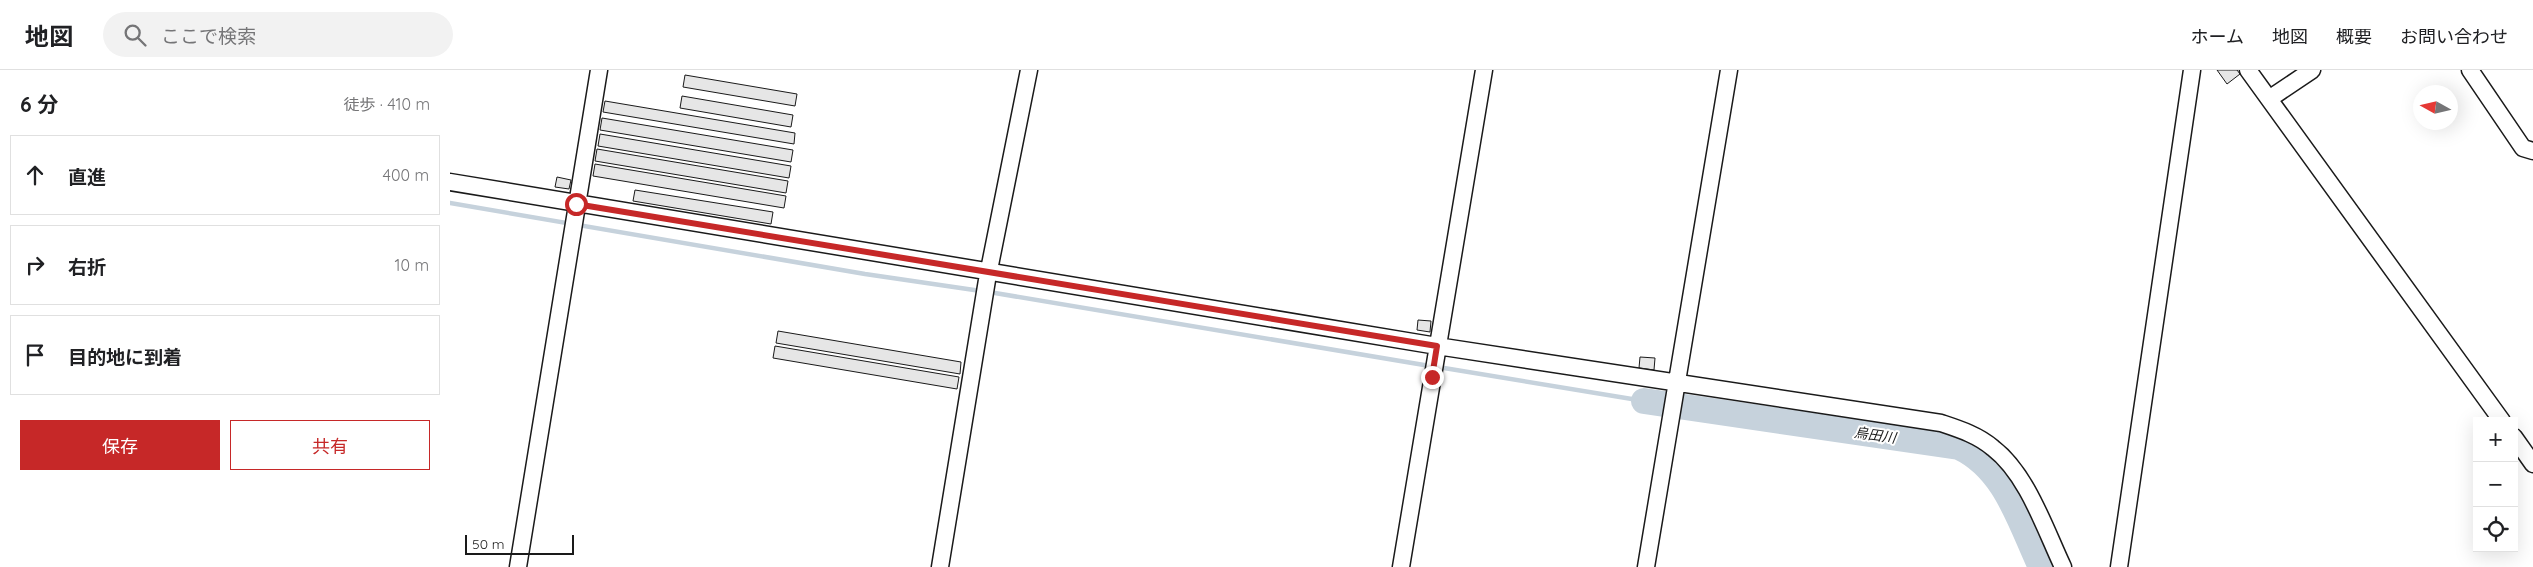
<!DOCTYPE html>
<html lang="ja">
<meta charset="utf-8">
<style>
:root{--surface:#fff;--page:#f2f2f2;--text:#202124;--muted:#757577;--line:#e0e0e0;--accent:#c62828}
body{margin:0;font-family:Quicksand,"Noto Sans JP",sans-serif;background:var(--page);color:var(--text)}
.controls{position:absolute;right:15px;bottom:15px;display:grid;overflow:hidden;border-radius:0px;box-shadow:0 5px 20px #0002}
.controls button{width:45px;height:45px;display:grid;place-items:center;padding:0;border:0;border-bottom:1px solid var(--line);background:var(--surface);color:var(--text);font:25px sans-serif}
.compass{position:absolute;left:1963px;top:15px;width:45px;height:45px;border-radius:50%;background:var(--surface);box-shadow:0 5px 20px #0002;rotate:278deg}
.scale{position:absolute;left:15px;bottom:12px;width:109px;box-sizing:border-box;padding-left:5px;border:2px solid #1a1a1a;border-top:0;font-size:14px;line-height:18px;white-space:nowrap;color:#1a1a1a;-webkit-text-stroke:4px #fff;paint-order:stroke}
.stop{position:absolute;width:15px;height:15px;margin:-11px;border:4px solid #c62828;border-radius:50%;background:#fff}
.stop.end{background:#c62828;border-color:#fff;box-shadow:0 1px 5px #0008}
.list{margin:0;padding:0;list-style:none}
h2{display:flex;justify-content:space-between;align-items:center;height:65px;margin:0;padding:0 20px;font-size:21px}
h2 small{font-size:16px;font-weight:400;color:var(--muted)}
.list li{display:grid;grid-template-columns:32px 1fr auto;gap:15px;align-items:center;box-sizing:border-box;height:80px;margin:0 10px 10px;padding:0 10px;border:1px solid var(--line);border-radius:0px}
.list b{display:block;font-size:19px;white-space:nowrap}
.list em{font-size:16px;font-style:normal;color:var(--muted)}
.actions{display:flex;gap:10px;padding:15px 20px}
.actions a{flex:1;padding:11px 0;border:1px solid var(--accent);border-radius:0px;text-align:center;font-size:18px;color:var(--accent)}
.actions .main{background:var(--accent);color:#fff}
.icon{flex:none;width:28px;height:28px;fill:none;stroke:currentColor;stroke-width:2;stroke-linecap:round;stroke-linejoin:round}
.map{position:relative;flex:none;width:2083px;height:497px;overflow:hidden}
header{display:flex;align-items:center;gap:30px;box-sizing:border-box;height:70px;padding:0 25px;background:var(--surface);border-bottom:1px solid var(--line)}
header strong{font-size:24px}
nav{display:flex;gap:28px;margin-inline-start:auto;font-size:18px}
.search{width:350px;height:45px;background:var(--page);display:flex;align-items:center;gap:12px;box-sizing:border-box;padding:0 18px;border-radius:28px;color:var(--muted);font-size:19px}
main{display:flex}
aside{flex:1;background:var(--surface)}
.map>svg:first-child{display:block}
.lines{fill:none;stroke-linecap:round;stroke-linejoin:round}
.stream{stroke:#c6d2dc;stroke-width:4.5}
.river{stroke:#c6d2dc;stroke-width:26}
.building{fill:#e6e6e6;stroke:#1a1a1a}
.minor-casing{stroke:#1a1a1a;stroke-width:19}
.minor{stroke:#fff;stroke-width:16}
.route{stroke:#c62828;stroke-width:6}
.labels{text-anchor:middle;stroke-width:4;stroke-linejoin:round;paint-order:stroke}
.water-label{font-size:14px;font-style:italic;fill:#1a1a1a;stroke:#fff}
</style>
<header>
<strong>地図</strong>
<div class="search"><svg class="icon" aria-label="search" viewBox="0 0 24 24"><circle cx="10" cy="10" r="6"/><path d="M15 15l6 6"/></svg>ここで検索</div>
<nav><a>ホーム</a><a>地図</a><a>概要</a><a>お問い合わせ</a></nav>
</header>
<main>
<aside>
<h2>6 分<small>徒歩 · 410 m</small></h2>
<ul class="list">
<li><svg class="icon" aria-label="ahead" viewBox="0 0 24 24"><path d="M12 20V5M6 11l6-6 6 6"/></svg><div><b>直進</b></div><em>400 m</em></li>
<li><svg class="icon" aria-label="right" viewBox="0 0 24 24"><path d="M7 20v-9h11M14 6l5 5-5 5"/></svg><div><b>右折</b></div><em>10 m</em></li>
<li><svg class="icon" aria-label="arrive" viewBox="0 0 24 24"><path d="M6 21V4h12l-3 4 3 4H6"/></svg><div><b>目的地に到着</b></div></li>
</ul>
<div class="actions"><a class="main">保存</a><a>共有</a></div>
</aside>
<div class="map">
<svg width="2083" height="497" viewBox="0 0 2083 497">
<rect width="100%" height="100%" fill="#fff"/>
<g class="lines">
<!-- stream -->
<path class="stream" d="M0,133L415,204L531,221
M539,222L980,296
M988,297L1194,331"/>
<!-- river -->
<path class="river" d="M1194,331L1509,377C1556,399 1570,453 1591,497"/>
</g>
<!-- building -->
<path class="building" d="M1767,0H1787L1790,4L1777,14Z
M235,5L347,24L345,36L233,17Z
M232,26L343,45L341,57L230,38Z
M155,31L345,63L344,74L153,42Z
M152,48L343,80L341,92L150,60Z
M150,64L341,96L339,108L148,76Z
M147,79L338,111L336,123L145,91Z
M145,94L336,126L334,138L143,106Z
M107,107L121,110L119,119L105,117Z
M185,120L323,142L321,154L183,131Z
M968,250L981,251L980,262L967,260Z
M328,261L511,292L510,304L326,273Z
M325,276L509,307L507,319L323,288Z
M1190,287L1205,288L1204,300L1189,298Z"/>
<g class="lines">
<!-- minor casing -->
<g class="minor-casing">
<path id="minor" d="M1798,0L2052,351
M2020,0L2073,78L2083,81
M1819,29L1862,0
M0,112L987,276L1491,353C1509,359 1528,365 1543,378C1577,404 1595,459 1613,497
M2064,367L2083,394
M68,497L149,0
M490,497L537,210L579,0
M951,497L1034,0
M1196,497L1279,0
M1669,497L1742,0"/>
</g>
<!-- minor -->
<use href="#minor" class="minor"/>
</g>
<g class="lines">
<!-- route -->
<path class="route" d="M126,134L987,276L982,307"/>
</g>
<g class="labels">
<!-- water labels -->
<g class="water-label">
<text transform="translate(1425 365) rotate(8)" y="5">烏田川</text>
</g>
</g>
</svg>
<div class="controls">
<button>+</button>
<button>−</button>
<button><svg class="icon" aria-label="locate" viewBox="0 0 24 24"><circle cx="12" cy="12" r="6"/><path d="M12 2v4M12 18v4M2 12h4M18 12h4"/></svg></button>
</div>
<svg class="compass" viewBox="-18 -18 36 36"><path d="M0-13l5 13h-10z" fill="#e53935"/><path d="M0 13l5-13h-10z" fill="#757577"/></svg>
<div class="scale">50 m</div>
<div class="stop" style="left:126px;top:134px"></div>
<div class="stop end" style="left:982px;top:307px"></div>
</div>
</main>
